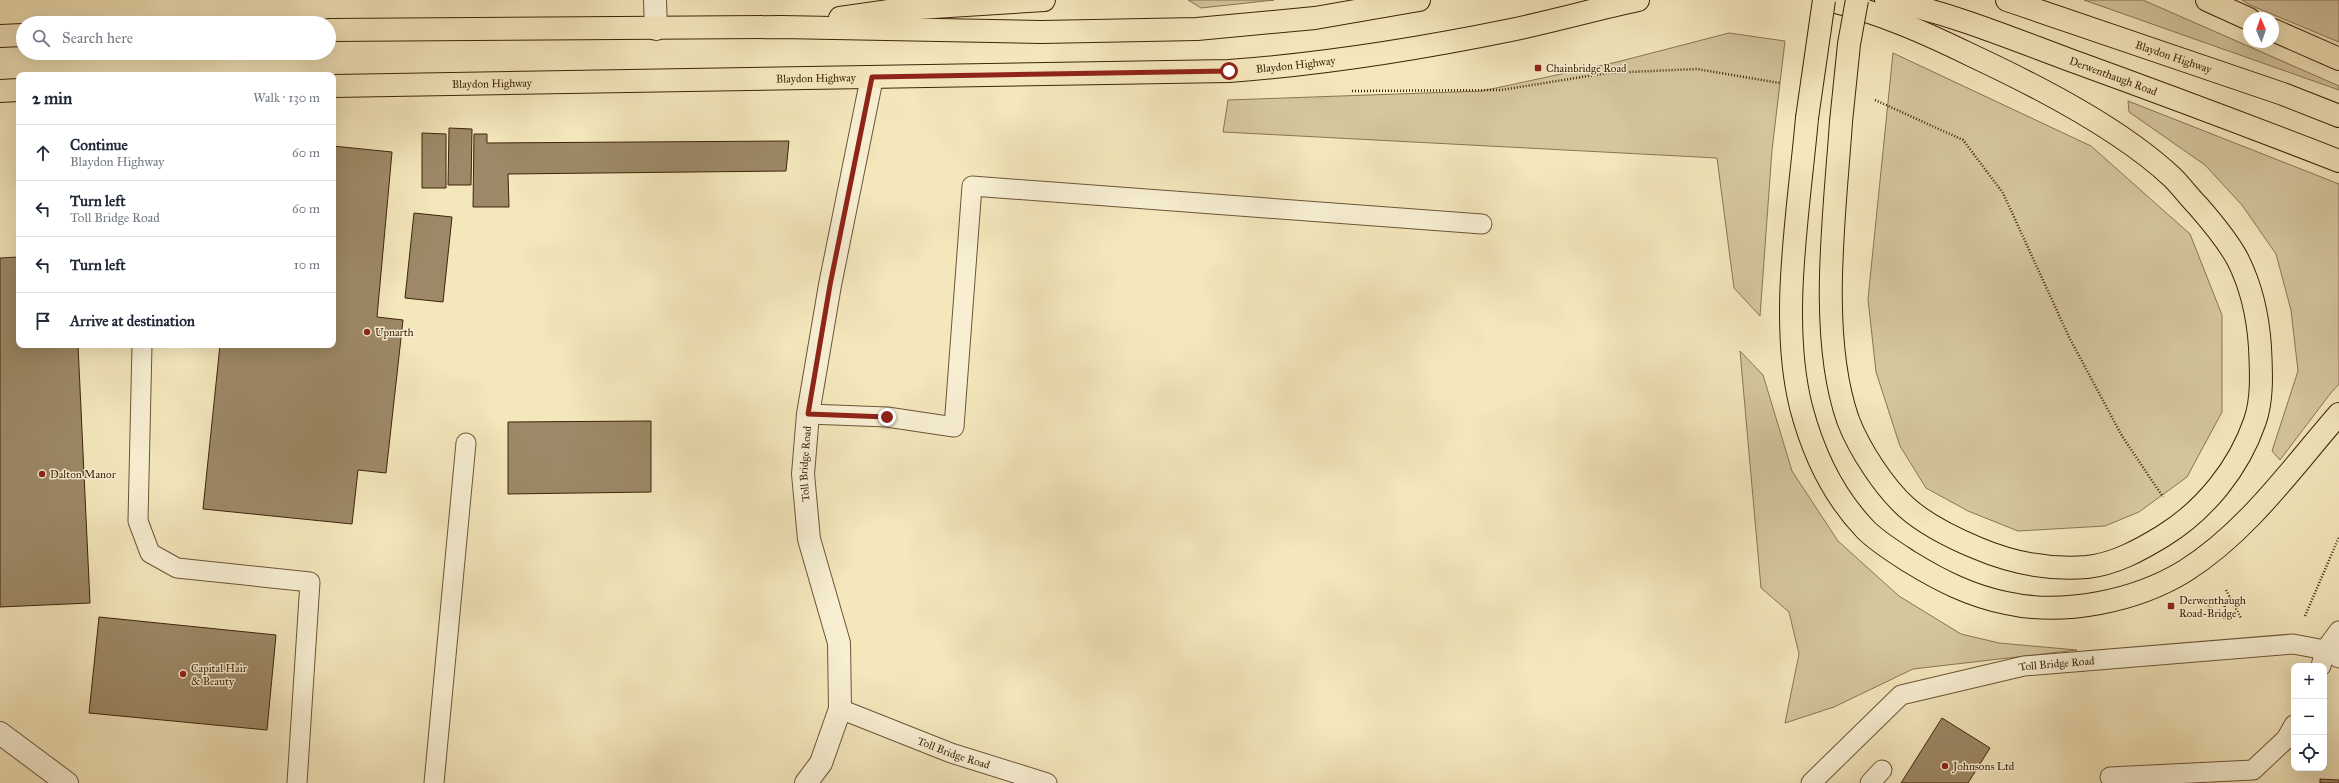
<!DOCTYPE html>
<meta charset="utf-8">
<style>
:root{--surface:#fff;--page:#f6f6f7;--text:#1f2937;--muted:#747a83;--line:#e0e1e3}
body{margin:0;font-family:"IM FELL Great Primer",serif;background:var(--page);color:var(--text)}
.controls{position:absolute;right:12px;bottom:12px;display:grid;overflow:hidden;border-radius:8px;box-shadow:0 4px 16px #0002}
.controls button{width:36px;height:36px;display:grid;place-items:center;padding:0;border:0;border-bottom:1px solid var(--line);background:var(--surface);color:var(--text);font:20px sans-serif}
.compass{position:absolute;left:2243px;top:12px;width:36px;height:36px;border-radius:50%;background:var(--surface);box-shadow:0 4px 16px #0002;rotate:358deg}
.stop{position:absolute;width:12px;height:12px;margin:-9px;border:3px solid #8f2418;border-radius:50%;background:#fff}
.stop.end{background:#8f2418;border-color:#fff;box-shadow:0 1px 4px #0008}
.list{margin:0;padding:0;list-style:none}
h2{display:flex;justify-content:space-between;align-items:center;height:52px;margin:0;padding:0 16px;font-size:17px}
h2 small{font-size:13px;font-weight:400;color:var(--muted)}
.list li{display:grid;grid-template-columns:26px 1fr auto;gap:12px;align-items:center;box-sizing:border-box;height:56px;padding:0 16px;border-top:1px solid var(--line)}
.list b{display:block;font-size:15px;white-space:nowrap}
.list p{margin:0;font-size:13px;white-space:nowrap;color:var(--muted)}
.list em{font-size:13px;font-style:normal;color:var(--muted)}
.icon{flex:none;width:22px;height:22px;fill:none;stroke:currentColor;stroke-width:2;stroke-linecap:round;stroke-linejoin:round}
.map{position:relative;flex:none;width:2339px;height:783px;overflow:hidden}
.search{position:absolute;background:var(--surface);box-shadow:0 4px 16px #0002;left:16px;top:16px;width:320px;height:44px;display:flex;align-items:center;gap:10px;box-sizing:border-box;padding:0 14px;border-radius:22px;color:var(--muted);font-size:15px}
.panel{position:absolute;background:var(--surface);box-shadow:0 4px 16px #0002;left:16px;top:72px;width:320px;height:276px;border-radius:8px}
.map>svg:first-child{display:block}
.green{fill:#d5c69e;stroke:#8a7554}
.building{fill:#9d8967;stroke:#3e240a}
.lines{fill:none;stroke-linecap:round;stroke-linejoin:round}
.lane-casing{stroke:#6c5536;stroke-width:21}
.street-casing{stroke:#6c5536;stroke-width:24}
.primary-casing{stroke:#3e240a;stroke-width:24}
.path{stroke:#3e240a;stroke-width:2.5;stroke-dasharray:1 2;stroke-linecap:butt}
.lane{stroke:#f8efd3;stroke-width:19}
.street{stroke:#f8efd3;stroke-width:22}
.primary{stroke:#f4e7bc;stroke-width:22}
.primary-bridge-casing{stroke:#3e240a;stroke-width:24;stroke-linecap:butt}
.primary-bridge{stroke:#f4e7bc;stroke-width:22}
.route{stroke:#8f2418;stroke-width:5}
.poi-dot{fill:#8f2418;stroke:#f8efd3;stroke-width:1.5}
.labels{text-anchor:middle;stroke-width:3;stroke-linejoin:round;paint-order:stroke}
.street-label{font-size:11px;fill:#3e240a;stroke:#f8efd3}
.poi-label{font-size:11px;fill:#3e240a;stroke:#f8efd3;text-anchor:start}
</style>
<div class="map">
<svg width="2339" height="783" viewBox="0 0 2339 783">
<rect width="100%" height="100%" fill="#f4e7bc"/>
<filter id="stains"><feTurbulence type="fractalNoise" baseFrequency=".005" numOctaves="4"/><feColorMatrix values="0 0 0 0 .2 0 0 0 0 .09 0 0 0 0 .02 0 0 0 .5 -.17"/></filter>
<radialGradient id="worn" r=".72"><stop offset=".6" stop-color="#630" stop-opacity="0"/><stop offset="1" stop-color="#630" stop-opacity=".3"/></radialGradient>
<!-- green -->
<path class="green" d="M1188,0H1274L1201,8Z
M2084,0H2143L2339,86V90Z
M2242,0H2339V42L2250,5Z
M1729,33L1785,41L1772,150L1760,316L1734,288L1717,158L1223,132L1228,100L1482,91L1617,62Z
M1893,53L2091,146L2190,234L2222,315V412L2187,477L2139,512L2105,526L2018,531L1968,511L1926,488L1900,446L1876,372L1868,299Z
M2128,101L2339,184V384L2330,394L2280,460L2272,451L2298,371L2291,310L2276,254L2242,205L2205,165L2129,112Z
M1740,351L1763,375L1792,471L1838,541L1899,596L1961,634L1999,643L2077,650L1913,669L1834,707L1785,723L1799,654L1789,612L1761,588Z"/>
<!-- building -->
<path class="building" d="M449,128L472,129L471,185H448Z
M422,133L446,134V188H422Z
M474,134H487V143L789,141L786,171L508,174L509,207H473Z
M333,146L392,152L377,317L403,320L386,473L358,470L352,524L203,509L220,345H333Z
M414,213L452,217L443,302L405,298Z
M19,257V345H78L90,603L0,607V258Z
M651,421V492L508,494V422Z
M99,617L276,635L267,730L89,713Z
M1942,718L1990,748L1968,783H1901Z
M2320,779L2339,780V783H2320Z"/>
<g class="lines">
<!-- lane casing -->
<g class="lane-casing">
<g id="lane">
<path d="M142,345L138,521L150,553L177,568L310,582L297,783"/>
<path d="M808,414L887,417L954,427L972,186L1482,224"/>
<path d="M2321,666L2325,650L2339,631"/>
<path id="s1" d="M840,709L951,753L1047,783"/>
<path d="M2110,777L2253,770L2286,739L2294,725"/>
<path d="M434,783L466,443"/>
<path id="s2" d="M1811,783L1901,695L2024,666L2293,644L2325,650L2339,658"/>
<path d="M1870,783L1882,770"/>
</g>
</g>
<!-- street casing -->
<g class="street-casing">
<g id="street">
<path d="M655,0L656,29"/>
<path d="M0,733L67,783"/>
<path id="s3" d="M806,783L821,763L840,709L839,643L809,539L803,474L808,414L830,285L872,77"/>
</g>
</g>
<!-- primary casing -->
<g class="primary-casing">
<g id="primary">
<path d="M1828,0C1879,12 1928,34 1975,57C2039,87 2121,129 2173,178C2182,187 2189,197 2198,206C2212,222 2228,241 2238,260C2252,288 2258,316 2260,347C2261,370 2263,398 2255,421C2239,468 2205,510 2163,536C2140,550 2115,564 2087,567C2050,570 2012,563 1977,548C1953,538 1926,525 1906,507C1884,487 1859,449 1848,420C1818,334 1835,212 1841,122"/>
<path id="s4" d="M1886,0C1948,12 2008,37 2067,59C2158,92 2249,126 2339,161"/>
<path id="s5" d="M2007,0L2283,94L2339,116"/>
<path d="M2207,0L2249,19"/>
<path d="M840,18L902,9L1044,0"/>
<path d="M329,30L781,27L1041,32L1197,29L1315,18L1419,0"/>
<path d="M2273,30L2339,59"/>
<path d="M0,36L23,35"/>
<path id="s6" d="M333,86L1229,71C1324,64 1418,49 1511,30C1554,21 1596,9 1638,0"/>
<path d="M0,91L19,90"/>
<path d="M1807,118C1799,209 1779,319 1801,407C1813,453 1833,496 1866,530C1878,542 1896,553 1910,562C1941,581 1971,596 2006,603C2064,616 2136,601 2185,571C2247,532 2291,469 2339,414"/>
</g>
</g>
<!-- path -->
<path class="path" d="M1352,91L1501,90L1607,73L1697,69L1780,83
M1875,100L1963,140L2003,193L2069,337L2122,436L2163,497
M2226,590L2241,618
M2203,598L2219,619
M2305,616L2339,537
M2224,619L2225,600L2230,597"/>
<!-- lane -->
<use href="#lane" class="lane"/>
<!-- street -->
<use href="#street" class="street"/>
<!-- primary -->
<use href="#primary" class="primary"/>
<!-- primary-bridge casing -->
<g class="primary-bridge-casing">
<path id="primary-bridge" d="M1807,118L1824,0
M1841,122L1849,44L1857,0"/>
</g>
<!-- primary-bridge -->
<use href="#primary-bridge" class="primary-bridge"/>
</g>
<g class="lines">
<!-- route -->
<path class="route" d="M887,417L808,414L830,285L872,77L1229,71"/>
</g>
<!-- markers -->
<g class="poi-dot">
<rect x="1534" y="64" width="8" height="8" rx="2"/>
<circle cx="367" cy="332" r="4"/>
<circle cx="42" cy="474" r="4"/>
<rect x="2167" y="602" width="8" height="8" rx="2"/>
<circle cx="183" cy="674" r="4"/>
<circle cx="1945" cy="766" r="4"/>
</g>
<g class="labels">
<!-- street labels -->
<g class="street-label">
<text dy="4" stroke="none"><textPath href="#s5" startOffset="176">Blaydon Highway</textPath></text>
<text dy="4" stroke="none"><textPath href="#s6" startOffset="963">Blaydon Highway</textPath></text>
<text dy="4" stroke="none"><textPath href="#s4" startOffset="240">Derwenthaugh Road</textPath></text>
<text dy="4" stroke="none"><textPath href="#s6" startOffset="483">Blaydon Highway</textPath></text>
<text dy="4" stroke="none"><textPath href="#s6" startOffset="159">Blaydon Highway</textPath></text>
<text dy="4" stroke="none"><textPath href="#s3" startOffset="332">Toll Bridge Road</textPath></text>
<text dy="4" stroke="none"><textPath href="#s2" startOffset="285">Toll Bridge Road</textPath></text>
<text dy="4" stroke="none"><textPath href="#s1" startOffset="122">Toll Bridge Road</textPath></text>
</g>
<!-- poi labels -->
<g class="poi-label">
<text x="1546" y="72">Chainbridge Road</text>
<text x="375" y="336">Upnarth</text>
<text x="50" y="478">Dalton Manor</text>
<text x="2179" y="604">Derwenthaugh<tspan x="2179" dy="13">Road-Bridge</tspan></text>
<text x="191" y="672">Capital Hair<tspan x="191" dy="13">&amp; Beauty</tspan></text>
<text x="1953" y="770">Johnsons Ltd</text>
</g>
</g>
<rect width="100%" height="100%" filter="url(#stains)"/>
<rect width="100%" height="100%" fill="url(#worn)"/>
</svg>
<div class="controls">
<button>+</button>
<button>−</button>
<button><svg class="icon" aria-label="locate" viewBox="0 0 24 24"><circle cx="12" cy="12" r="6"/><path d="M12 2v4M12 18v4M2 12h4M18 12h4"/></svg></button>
</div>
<svg class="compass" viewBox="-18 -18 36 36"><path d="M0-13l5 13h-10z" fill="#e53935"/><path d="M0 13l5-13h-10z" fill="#747a83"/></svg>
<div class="stop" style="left:1229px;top:71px"></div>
<div class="stop end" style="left:887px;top:417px"></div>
<div class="search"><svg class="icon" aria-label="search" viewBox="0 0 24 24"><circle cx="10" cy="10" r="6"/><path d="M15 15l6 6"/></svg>Search here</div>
<section class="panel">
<h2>2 min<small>Walk · 130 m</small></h2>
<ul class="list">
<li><svg class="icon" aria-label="ahead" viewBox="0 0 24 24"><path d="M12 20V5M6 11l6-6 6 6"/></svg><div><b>Continue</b><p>Blaydon Highway</p></div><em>60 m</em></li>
<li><svg class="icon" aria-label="left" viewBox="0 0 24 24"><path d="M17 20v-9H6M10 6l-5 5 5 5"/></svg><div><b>Turn left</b><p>Toll Bridge Road</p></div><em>60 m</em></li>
<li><svg class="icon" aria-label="left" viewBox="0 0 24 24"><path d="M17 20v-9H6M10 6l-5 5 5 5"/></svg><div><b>Turn left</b></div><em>10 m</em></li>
<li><svg class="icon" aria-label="arrive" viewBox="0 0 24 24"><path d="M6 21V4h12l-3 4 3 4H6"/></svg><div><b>Arrive at destination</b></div></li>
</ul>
</section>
</div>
